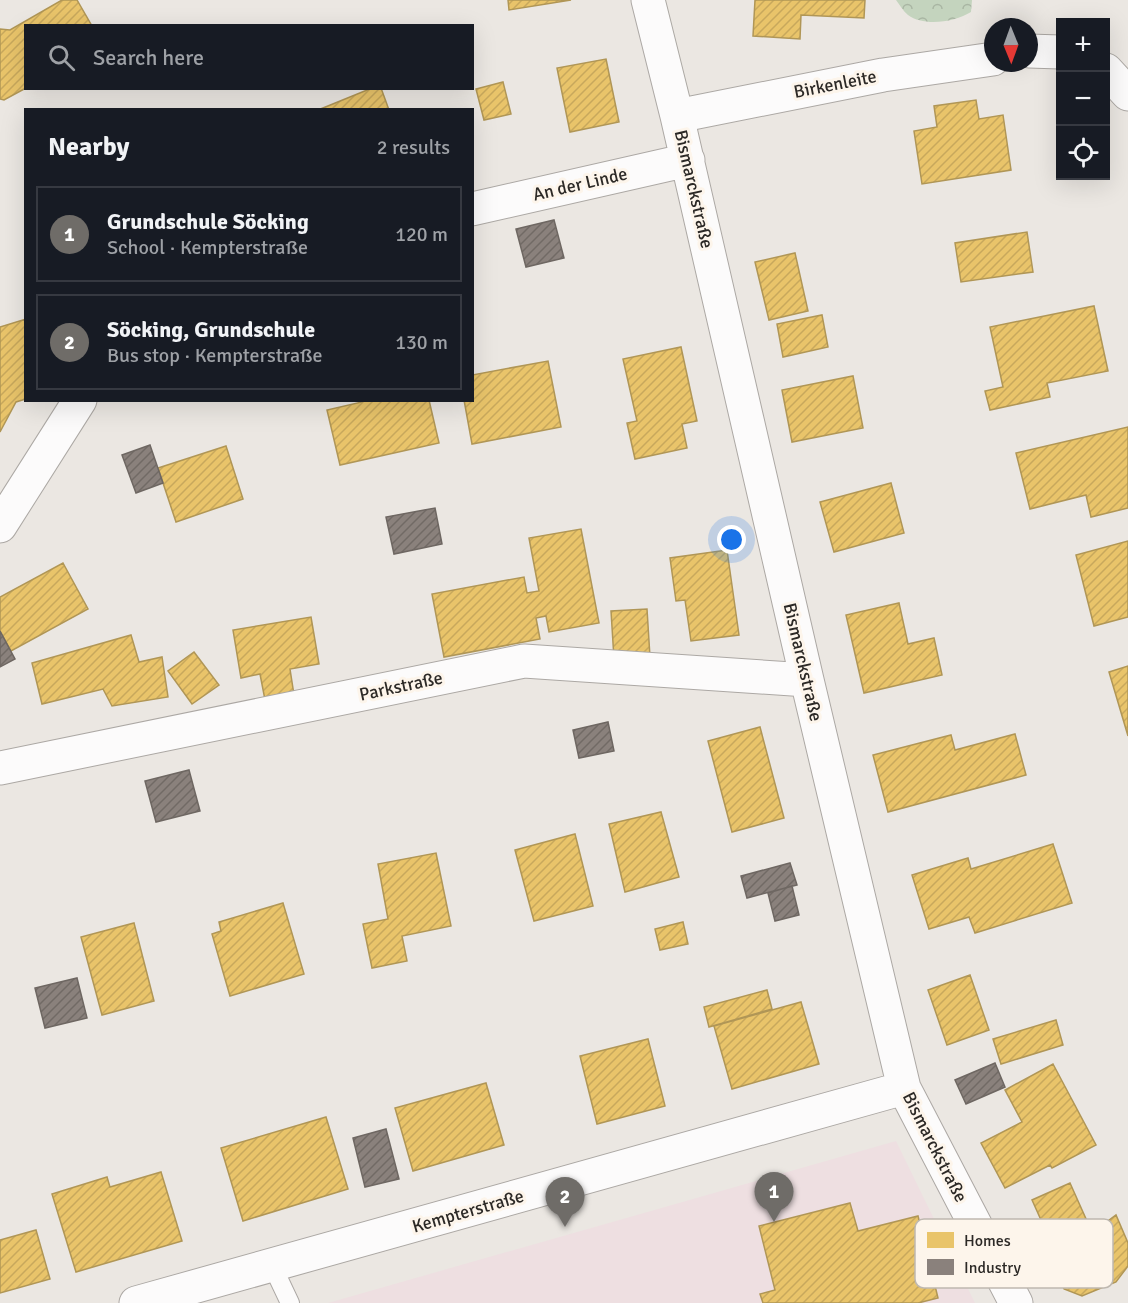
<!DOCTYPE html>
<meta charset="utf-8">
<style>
:root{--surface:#171b24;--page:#20242c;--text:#f1f3f6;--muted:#9ea1a6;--line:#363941;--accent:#6f6c68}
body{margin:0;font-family:Signika,sans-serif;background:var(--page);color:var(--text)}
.controls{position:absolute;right:18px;top:18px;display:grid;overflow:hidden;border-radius:0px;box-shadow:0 6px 24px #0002}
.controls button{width:54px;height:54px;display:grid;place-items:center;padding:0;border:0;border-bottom:2px solid var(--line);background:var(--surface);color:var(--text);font:30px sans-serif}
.compass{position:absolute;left:984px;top:18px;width:54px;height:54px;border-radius:50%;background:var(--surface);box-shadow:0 6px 24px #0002;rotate:179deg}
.you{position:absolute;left:732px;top:540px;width:21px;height:21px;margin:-15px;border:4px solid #fff;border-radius:50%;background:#1a73e8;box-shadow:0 0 0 9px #1a73e833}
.badge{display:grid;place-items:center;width:39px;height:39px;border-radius:50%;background:var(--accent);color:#fff;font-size:20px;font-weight:700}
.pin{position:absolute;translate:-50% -50px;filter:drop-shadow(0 2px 3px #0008)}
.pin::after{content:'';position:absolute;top:32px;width:21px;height:18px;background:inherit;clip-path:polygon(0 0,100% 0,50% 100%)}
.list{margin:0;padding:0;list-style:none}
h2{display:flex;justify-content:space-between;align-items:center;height:78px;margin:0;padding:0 24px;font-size:26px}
h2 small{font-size:20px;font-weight:400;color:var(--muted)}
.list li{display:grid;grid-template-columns:39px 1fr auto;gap:18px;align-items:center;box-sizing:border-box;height:96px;margin:0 12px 12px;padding:0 12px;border:2px solid var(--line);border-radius:0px}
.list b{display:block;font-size:22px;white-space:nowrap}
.list p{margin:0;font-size:20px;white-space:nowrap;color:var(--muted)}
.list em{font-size:20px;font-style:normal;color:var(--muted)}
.icon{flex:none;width:33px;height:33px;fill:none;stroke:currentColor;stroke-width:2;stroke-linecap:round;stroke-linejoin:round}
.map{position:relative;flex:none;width:1128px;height:1303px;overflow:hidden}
.search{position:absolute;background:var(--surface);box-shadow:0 6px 24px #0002;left:24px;top:24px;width:450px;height:66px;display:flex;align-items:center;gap:15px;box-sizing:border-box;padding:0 21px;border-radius:0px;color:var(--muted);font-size:22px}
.panel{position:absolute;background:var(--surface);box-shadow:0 6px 24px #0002;left:24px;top:108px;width:450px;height:294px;border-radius:0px}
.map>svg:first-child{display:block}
.education{fill:#eedfe1}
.forest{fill:url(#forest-crowns)}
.homes{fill:url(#homes-hatch);stroke:#b09656;stroke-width:1.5}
.industry{fill:url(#industry-hatch);stroke:#6e6762;stroke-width:1.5}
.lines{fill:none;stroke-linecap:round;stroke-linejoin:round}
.lane-casing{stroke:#aca8a4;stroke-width:20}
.street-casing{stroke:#aca8a4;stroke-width:35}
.lane{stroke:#fcfbfb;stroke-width:18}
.street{stroke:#fcfbfb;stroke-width:33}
.labels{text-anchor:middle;stroke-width:6;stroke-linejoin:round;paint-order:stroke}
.street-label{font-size:18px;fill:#2c2926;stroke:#fdf5eb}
.key{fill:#fdf5eb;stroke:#beb8b0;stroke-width:1.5}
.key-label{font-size:16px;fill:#2c2926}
</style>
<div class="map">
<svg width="1128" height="1303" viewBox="0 0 1128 1303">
<defs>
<pattern id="forest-crowns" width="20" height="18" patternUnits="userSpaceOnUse" patternTransform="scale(1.5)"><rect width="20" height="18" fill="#c4d4be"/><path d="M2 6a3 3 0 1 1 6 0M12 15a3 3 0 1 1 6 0" fill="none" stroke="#a9b6a3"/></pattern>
<pattern id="homes-hatch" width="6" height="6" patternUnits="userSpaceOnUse" patternTransform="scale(1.5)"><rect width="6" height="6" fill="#e9c46a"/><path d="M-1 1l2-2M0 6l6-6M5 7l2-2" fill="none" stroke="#c8a85c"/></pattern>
<pattern id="industry-hatch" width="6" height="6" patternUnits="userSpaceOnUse" patternTransform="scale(1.5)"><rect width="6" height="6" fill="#8a817c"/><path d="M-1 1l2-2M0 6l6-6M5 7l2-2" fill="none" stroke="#716a65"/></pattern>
</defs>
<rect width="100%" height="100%" fill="#ebe7e2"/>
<!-- education -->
<path class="education" d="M896,1141L975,1303H328Z"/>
<!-- forest -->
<path class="forest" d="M896,0H972L971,12C955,22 924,27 908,15C903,11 900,5 896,0Z"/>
<!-- homes -->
<path class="homes" d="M62,0H77L92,26H26V88L4,100L0,99V29L10,30Z
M508,0H571L509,10Z
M755,0H865L864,18L801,15L800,39L753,36Z
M606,59L619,122L570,132L557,68Z
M503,82L511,114L484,120L476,89Z
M372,88H381L389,110H318Z
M976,100L979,119L1003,115L1011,170L922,184L914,131L937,127L934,106Z
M1027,232L1033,272L961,282L955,243Z
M795,253L808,311L769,320L755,262Z
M1094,306L1108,371L1047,383L1050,397L990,410L985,391L1003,387L990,327Z
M822,315L828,347L783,357L777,324Z
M26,319V399L16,402L0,432V327Z
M681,347L697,421L682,424L687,448L635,459L627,423L637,421L623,359Z
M548,361L561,427L472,444L464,400H472V375Z
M853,376L863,428L792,442L782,390Z
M362,400H429L439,443L340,465L327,410L362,402Z
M1128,427V508L1091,517L1086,495L1030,509L1016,453Z
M226,446L243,499L176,522L158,468Z
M891,483L904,533L834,552L820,502Z
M581,529L599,623L549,632L546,616L536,618L540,639L444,657L432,594L524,577L527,593L539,591L529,538Z
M1128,541V617L1094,626L1076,555Z
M727,550L739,635L691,641L685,600L676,601L670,558Z
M63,563L88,609L11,651L0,631V597Z
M899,603L908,644L934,638L942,675L864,693L846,615Z
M647,609L650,657L614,659L611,611Z
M311,617L319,664L290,669L294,695L265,700L260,674L241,678L233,630Z
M131,635L139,662L162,657L168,697L112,706L103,689L42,704L32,663Z
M194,652L219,685L192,704L168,671Z
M1128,666V736L1109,672Z
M760,727L784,818L732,832L708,741Z
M1015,734L1026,775L888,812L873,755L951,735L955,750Z
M661,812L679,877L625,892L609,824Z
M575,834L593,906L534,921L515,850Z
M1053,844L1072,903L975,933L969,917L929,929L912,875L968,858L971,869Z
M436,853L451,926L402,936L407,961L372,968L363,924L388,919L378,864Z
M283,903L304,974L230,996L212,934L221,931L219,922Z
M683,922L688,944L660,950L655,929Z
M134,923L154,1001L102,1015L81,937Z
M970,975L989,1030L947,1045L928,990Z
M767,990L772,1009L709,1027L704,1007Z
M801,1002L819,1064L732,1089L714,1026Z
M1056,1020L1063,1045L1001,1064L993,1039Z
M648,1039L665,1106L597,1124L580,1056Z
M1053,1064L1096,1145L1052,1168L1050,1165L1005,1188L981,1143L1022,1122L1005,1090Z
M486,1083L504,1145L413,1171L395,1108Z
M326,1117L348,1189L243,1221L221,1148Z
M161,1172L182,1241L76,1272L52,1194L107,1177L110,1187Z
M1070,1183L1087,1221L1105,1223L1116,1215L1128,1243V1266L1116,1282L1082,1296L1064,1289L1038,1233L1045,1229L1032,1200Z
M850,1203L858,1231L918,1216L938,1298L918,1303H763L760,1294L775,1290L759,1226Z
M36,1230L50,1279L0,1293V1240Z"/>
<!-- industry -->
<path class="industry" d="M554,220L564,258L526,267L516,229Z
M150,445L163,483L136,493L122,455Z
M435,508L442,544L394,554L386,517Z
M0,631L15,659L0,667Z
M608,722L614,751L579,758L573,730Z
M189,770L200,811L156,822L145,781Z
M790,863L797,885L747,898L741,876Z
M792,886L799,915L775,921L768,893Z
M77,978L87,1018L45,1028L35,988Z
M995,1063L1005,1087L966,1104L955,1080Z
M386,1129L399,1179L365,1187L353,1138Z"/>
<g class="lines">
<!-- lane casing -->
<g class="lane-casing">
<path id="lane" d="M272,1265L290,1303"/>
</g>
<!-- street casing -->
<g class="street-casing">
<path id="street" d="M648,0L677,116L807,680L904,1088L1016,1303
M1029,51L1060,52
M1106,70L1128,94
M677,116L883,75L993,59
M472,209L688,160
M0,526L80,400
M0,768L524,661L807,680
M136,1303L904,1088"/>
</g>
<!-- lane -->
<use href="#lane" class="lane"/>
<!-- street -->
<use href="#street" class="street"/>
</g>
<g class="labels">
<!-- street labels -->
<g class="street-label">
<text transform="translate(835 84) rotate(-11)" y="6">Birkenleite</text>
<text transform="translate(580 184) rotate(-13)" y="6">An der Linde</text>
<text transform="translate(694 189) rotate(77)" y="6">Bismarckstraße</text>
<text transform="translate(803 662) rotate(77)" y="6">Bismarckstraße</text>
<text transform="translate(401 686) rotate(-12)" y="6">Parkstraße</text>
<text transform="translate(935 1147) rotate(63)" y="6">Bismarckstraße</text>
<text transform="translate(468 1211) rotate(-16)" y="6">Kempterstraße</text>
</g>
</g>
<!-- legend -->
<rect x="915" y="1219" width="198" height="69" rx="9" class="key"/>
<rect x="927" y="1232" width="27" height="16" fill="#e9c46a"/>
<rect x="927" y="1259" width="27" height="16" fill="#8a817c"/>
<g class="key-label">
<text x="964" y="1246">Homes</text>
<text x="964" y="1273">Industry</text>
</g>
</svg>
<div class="controls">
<button>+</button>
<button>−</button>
<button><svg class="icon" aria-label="locate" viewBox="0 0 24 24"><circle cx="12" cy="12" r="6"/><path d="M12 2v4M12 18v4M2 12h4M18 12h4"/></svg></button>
</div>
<svg class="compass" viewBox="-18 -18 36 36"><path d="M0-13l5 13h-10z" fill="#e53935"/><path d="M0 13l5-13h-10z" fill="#9ea1a6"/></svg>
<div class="you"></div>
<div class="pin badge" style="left:774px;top:1222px">1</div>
<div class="pin badge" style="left:565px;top:1227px">2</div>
<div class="search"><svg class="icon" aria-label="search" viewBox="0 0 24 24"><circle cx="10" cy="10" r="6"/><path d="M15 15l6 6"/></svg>Search here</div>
<section class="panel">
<h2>Nearby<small>2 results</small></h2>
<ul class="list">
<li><span class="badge">1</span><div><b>Grundschule Söcking</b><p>School · Kempterstraße</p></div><em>120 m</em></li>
<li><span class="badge">2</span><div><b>Söcking, Grundschule</b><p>Bus stop · Kempterstraße</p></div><em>130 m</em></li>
</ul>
</section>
</div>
